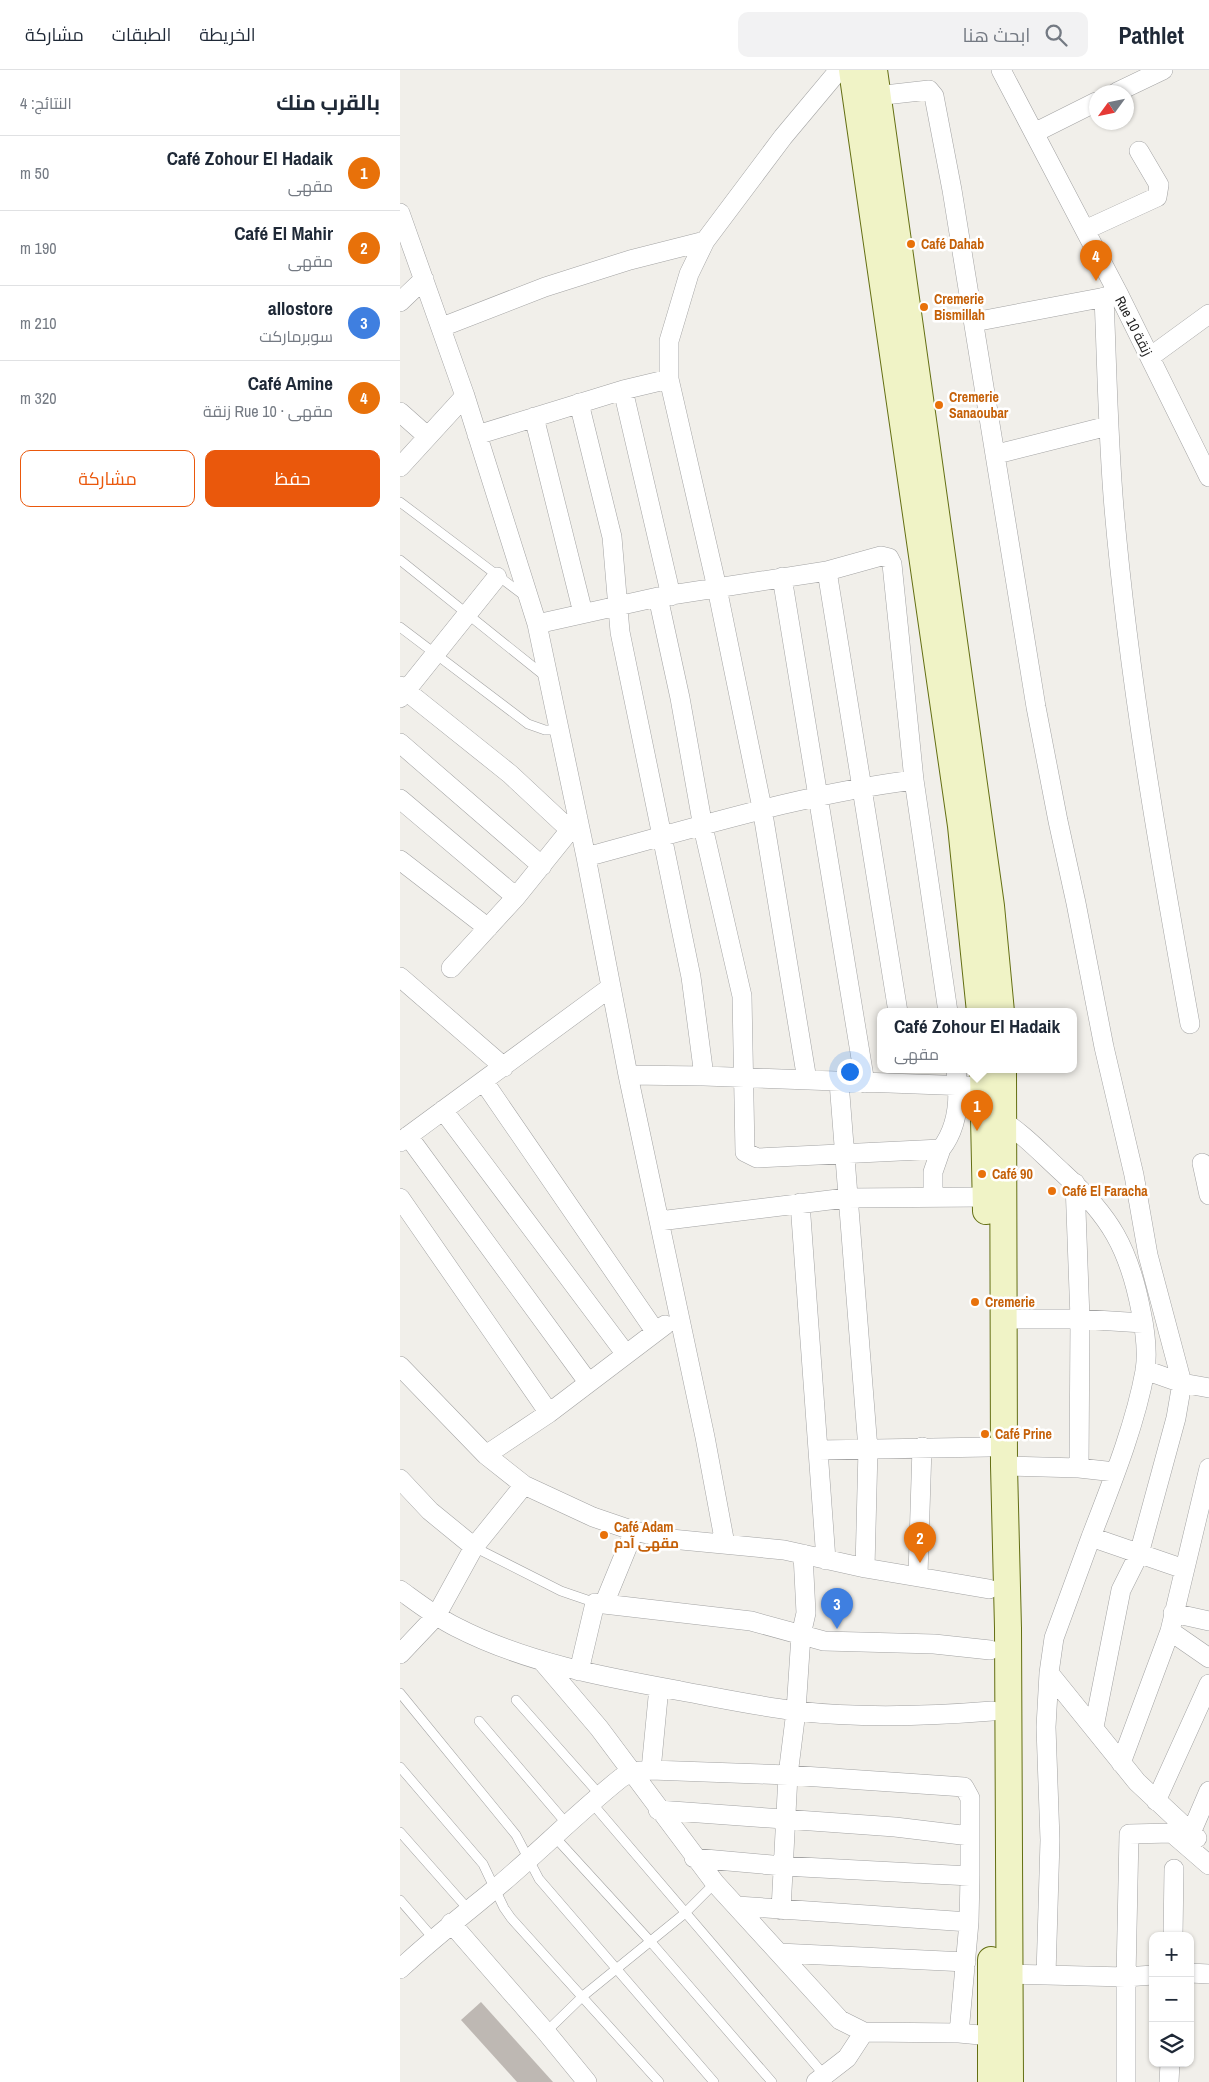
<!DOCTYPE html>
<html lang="ar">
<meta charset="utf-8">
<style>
:root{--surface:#fff;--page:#f2f2f3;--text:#1f2937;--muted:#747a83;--line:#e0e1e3;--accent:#ea580c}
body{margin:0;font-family:"Archivo Narrow",Cairo,sans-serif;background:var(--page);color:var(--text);direction:rtl}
.controls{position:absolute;right:15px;bottom:15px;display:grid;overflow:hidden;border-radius:10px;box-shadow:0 1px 4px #0004}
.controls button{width:45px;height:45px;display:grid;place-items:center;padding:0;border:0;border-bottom:1px solid var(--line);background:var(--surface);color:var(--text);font:25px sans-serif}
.compass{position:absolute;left:689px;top:15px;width:45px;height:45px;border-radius:50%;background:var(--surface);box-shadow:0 1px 4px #0004;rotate:237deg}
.you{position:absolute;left:449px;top:1001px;width:18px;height:18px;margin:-12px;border:4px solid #fff;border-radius:50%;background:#1a73e8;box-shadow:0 0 0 8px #1a73e833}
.badge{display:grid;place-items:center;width:32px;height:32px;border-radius:50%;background:var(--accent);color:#fff;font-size:16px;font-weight:700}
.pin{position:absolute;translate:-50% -41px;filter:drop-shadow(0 1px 2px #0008)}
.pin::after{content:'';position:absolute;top:26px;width:18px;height:15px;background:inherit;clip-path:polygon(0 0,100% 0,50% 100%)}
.popup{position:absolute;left:477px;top:938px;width:200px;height:65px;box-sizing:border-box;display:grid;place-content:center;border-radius:10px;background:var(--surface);filter:drop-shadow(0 1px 4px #0005);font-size:16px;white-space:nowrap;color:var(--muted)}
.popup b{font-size:19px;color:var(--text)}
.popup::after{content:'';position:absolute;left:50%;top:100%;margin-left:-10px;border:10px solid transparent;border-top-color:var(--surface)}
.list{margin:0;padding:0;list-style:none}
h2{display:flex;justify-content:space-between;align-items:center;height:65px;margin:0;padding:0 20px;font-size:21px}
h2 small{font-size:16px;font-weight:400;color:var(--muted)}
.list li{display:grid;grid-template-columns:32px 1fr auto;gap:15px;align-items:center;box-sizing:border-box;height:75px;padding:0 20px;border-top:1px solid var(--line)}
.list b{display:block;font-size:19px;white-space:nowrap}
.list p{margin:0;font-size:16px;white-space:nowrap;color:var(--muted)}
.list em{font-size:16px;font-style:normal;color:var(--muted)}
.actions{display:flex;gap:10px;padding:15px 20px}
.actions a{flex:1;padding:11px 0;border:1px solid var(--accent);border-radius:10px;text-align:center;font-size:18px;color:var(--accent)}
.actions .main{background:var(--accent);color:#fff}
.icon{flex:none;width:28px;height:28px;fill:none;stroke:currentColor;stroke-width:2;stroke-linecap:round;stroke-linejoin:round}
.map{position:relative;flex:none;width:809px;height:2012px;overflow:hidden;direction:ltr}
header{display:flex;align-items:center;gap:30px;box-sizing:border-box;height:70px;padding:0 25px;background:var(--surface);border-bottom:1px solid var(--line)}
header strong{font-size:24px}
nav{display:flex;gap:28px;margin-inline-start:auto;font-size:18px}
.search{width:350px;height:45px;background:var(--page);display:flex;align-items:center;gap:12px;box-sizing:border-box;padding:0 18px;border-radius:10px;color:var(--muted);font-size:19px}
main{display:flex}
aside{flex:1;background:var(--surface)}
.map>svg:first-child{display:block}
.building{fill:#beb8b3}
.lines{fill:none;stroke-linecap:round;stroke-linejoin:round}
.lane-casing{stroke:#a3a3a3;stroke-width:10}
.street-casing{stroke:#a3a3a3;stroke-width:20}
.secondary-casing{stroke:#646f13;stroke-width:28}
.lane{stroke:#fff;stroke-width:9}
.street{stroke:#fff;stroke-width:19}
.secondary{stroke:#f0f3c6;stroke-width:26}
.food-dot{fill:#e8710a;stroke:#fff;stroke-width:2}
.labels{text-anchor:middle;stroke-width:5;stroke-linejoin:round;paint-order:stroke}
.food-label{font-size:14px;font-weight:bold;fill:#c56008;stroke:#fff;text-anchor:start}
.street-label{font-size:14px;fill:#222;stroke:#fff}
</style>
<header>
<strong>Pathlet</strong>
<div class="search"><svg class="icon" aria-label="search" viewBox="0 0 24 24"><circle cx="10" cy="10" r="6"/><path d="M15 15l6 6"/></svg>ابحث هنا</div>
<nav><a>الخريطة</a><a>الطبقات</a><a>مشاركة</a></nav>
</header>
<main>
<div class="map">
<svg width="809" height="2012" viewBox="0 0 809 2012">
<rect width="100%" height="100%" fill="#f1efea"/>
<!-- building -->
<path class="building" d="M81,1932L153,2012H117L61,1950Z"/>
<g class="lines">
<!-- lane casing -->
<g class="lane-casing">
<path id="lane" d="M0,432L126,527
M0,490L146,607
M0,557L128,654L145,660H160
M74,1477L161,1521L196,1533
M0,1623L116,1765L139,1809L314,2012
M116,1630L200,1725
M79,1651L166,1753
M0,1697L83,1794L104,1838L111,1848L259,2012
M191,1732L425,2006
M0,1762L68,1839
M153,1765L250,1871L372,2012
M0,1830L33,1868
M146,1962L183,1926L284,1844L315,1813"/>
</g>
<!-- street casing -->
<g class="street-casing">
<path id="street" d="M601,0L719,225L809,407
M717,22L763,0
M467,27L529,20L534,26L552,120L636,637L658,751L676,833L704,977L734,1105L748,1185L782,1313L776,1348L739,1484L721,1520L694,1657
M634,63L696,32
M0,143L65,326L137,554L186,787L228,1005L305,1367L325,1474
M685,160L757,127L759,115L739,81
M704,227C707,298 708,368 714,438C729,611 759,783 790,954
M0,232L24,209
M574,252L716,225
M42,257L145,217L230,190L305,171
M750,287L809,244
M223,320L271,526
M179,333L212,467L220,562L291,907L304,1006
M0,342L27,366
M134,347L183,543
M77,365L223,320L269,309
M597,384L708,356
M0,397L65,326
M427,501L498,942
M382,507L465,1013
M258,527L280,628L303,757L342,926L345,1082L357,1088L541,1079C558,1057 560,1027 556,1000
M137,554L258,527L427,501L481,486L489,488L492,494L514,710L548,942
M0,616L110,704L170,760L178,748
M0,628L97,507
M0,673L142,796
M0,729L116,827
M186,787C295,758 402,724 514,710
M0,790L88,858
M51,898L116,827L170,760
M0,907L104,997
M228,1005L304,1006L569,1016
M407,1010L362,738L317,518L269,309V271L289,204L305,171L383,67L439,0
M84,1012L255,1261
M439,1012L468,1379L465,1498
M43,1040L225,1283
M596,1047C621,1061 642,1084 663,1103C710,1146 729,1178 741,1241C745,1260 748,1282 745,1301C735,1356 711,1415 691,1467
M8,1066L188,1312
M0,1072L211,917
M802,1093L809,1125
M675,1113L680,1249L679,1398
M533,1127V1102L541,1079
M0,1128L149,1343
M400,1133L426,1490
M259,1151L446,1128L585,1127
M603,1249H680L743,1253
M0,1296L86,1385L124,1415L193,1447L234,1461L271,1469L384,1480L465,1498L589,1519
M745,1300L782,1313L809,1318
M419,1380L589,1377
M86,1385L149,1343L265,1255
M604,1396L679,1398L715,1402
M0,1409L30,1441L74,1477
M234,1461L204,1534L351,1551L424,1571L534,1574L590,1580
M518,1505L522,1377
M0,1520C18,1533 36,1547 56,1557C126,1593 204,1607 281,1621C319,1628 357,1636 396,1641C457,1648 531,1646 592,1641
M773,1543L809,1551
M770,1561L809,1588
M0,1584L36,1546L74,1477L124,1415
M142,1591L199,1658L315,1813L440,1950L464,1962L559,1963L591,1966
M179,1601L195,1533
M649,1603L737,1712L797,1768
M721,1693L770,1561L809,1398
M251,1700L388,1705L564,1717L570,1728V1806L569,1852L559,1963
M756,1731L809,1614
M258,1740L495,1757L570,1766
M791,1763L809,1721
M294,1788L383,1796L570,1806
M337,1836L569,1852
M381,1840L388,1705L396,1641L401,1565L406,1543L403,1484
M51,1853L146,1962L187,2012
M773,1866L774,1799
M379,1883L566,1892
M0,1899C31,1870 63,1845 96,1818C139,1782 177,1743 221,1708L231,1702L251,1700L259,1617
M790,1903L809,1904
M609,1904L726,1907L729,1764L772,1763L809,1795
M646,1905L650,1770L646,1657L649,1603L654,1568L691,1467L784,1499
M416,2012L447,1988L464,1962
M726,2012V1907L753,1905
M769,2012L770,1993"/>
</g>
<!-- secondary casing -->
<g class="secondary-casing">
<path id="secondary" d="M452,0L561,756L580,942
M474,0L591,836L601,942
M583,1000L586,1141
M603,1000L604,1396L608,1558L610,2012
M591,2012V1890"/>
</g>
<!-- lane -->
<use href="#lane" class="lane"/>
<!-- street -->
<use href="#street" class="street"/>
<!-- secondary -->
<use href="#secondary" class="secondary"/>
</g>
<!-- markers -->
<g class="food-dot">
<circle cx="511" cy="174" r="5"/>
<circle cx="524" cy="237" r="5"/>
<circle cx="539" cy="335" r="5"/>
<circle cx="582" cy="1104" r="5"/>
<circle cx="652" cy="1121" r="5"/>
<circle cx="575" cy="1232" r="5"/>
<circle cx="585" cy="1364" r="5"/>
<circle cx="204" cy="1465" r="5"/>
</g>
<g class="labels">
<!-- food labels -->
<g class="food-label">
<text x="521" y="179">Café Dahab</text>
<text x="534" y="234">Cremerie<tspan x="534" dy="16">Bismillah</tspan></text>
<text x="549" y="332">Cremerie<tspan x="549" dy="16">Sanaoubar</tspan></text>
<text x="592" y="1109">Café 90</text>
<text x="662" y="1126">Café El Faracha</text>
<text x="585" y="1237">Cremerie</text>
<text x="595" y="1369">Café Prine</text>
<text x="214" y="1462">Café Adam<tspan x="214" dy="16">مقهى آدم</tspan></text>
</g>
<!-- street labels -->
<g class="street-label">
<text transform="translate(734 256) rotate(63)" y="5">Rue 10 زنقة</text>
</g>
</g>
</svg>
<div class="controls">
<button>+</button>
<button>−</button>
<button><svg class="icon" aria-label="layers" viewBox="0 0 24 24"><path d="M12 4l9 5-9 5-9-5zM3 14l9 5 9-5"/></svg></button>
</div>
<svg class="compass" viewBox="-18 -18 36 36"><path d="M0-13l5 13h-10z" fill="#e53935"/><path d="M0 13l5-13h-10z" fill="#747a83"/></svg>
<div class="you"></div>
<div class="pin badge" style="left:577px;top:1061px;background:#e8710a">1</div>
<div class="popup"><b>Café Zohour El Hadaik</b>مقهى</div>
<div class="pin badge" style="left:520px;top:1493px;background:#e8710a">2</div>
<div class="pin badge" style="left:437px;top:1559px;background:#3f7fe0">3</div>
<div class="pin badge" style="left:696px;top:211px;background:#e8710a">4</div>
</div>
<aside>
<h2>بالقرب منك<small>النتائج: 4</small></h2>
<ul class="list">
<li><span class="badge" style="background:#e8710a">1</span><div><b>Café Zohour El Hadaik</b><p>مقهى</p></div><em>50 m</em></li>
<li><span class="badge" style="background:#e8710a">2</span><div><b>Café El Mahir</b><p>مقهى</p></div><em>190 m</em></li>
<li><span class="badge" style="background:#3f7fe0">3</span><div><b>allostore</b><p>سوبرماركت</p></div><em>210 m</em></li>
<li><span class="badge" style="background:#e8710a">4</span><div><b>Café Amine</b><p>مقهى · Rue 10 زنقة</p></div><em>320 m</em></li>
</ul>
<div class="actions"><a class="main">حفظ</a><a>مشاركة</a></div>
</aside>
</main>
